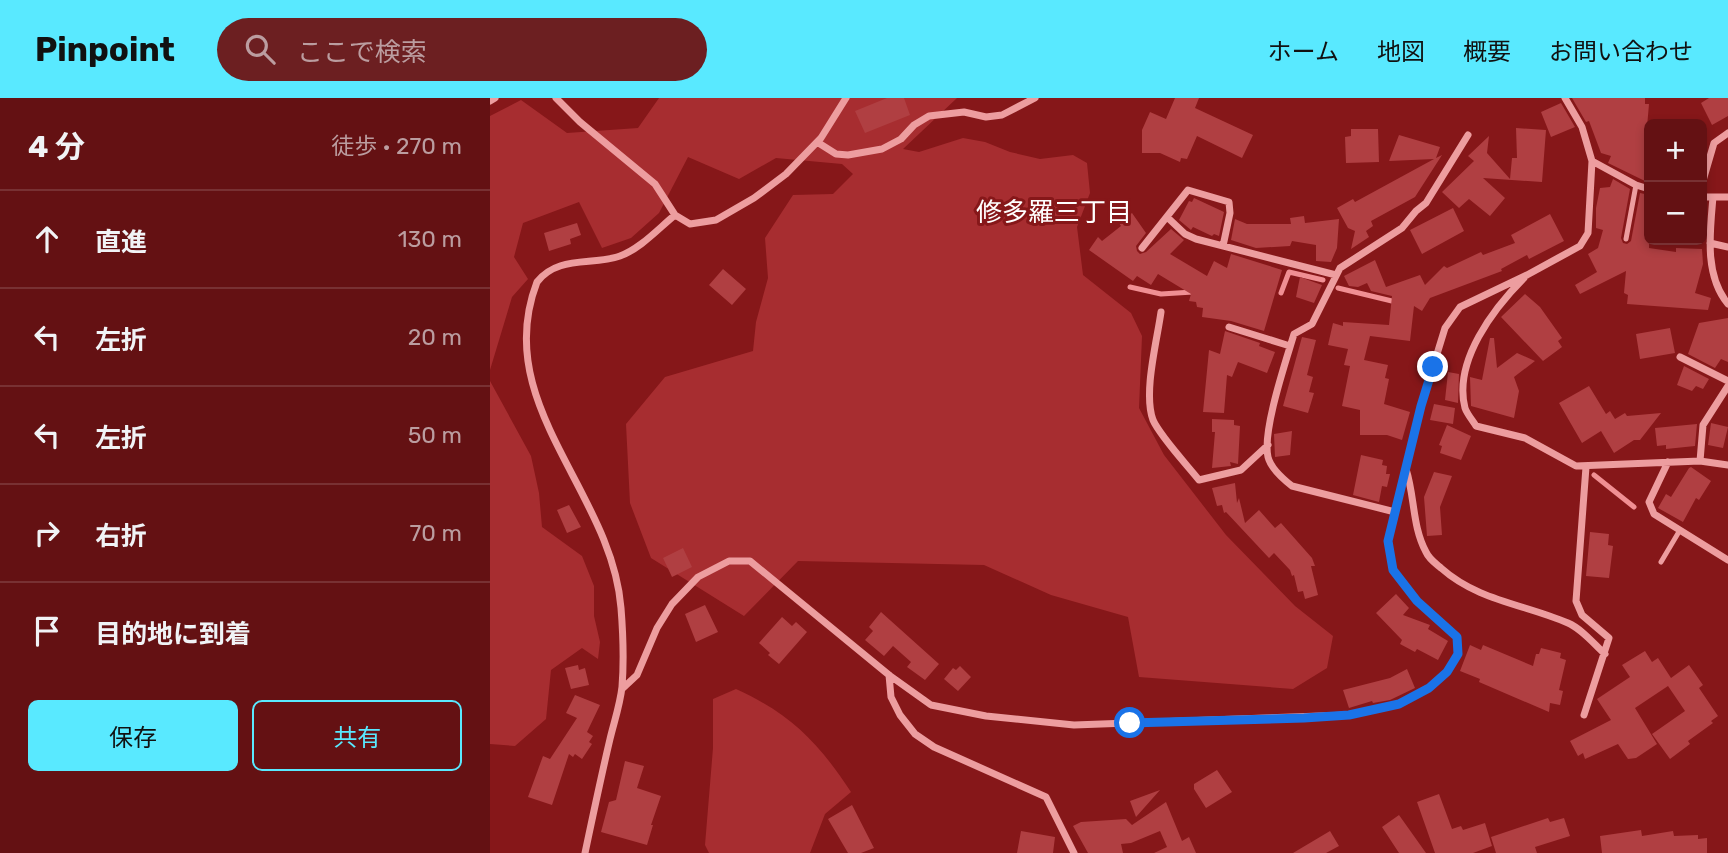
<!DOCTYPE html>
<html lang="ja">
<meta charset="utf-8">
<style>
:root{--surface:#641113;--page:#6c1f21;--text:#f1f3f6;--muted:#bb9da0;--line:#783133;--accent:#59e9ff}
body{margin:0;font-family:Rubik,"Noto Sans JP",sans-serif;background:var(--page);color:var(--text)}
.controls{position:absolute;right:21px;top:21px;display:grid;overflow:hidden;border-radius:10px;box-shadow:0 4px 10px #0003}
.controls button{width:63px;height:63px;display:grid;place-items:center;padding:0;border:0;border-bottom:2px solid var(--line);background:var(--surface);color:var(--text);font:35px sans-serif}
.stop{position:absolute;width:21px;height:21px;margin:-16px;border:5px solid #1a73e8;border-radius:50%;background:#fff}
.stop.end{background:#1a73e8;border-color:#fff;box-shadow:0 2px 7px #0008}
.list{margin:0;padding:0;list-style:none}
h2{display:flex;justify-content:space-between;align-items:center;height:91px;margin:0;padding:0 28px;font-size:30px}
h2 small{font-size:23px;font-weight:400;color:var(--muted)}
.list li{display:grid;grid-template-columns:46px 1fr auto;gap:21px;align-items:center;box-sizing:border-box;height:98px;padding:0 28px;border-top:2px solid var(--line)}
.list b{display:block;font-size:26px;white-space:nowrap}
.list em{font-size:23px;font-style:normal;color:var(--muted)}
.actions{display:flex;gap:14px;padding:21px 28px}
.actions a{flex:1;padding:16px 0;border:2px solid var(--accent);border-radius:10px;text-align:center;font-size:24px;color:var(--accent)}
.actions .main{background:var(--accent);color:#111}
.icon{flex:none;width:38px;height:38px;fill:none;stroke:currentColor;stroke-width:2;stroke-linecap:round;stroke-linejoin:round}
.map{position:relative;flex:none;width:1238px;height:755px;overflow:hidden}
header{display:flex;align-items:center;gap:42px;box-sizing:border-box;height:98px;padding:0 35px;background:var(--accent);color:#111}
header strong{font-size:33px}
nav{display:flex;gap:38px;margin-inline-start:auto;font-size:24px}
.search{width:490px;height:63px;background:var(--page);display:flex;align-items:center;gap:18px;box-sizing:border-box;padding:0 24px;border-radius:38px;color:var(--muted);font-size:26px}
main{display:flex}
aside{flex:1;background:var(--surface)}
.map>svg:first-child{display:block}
.green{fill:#a72d30}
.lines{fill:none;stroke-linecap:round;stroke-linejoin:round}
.stream{stroke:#f08f93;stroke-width:5}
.building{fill:#b03f42}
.service{stroke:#ed9d9f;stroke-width:5}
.minor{stroke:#ed9d9f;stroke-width:7}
.route{stroke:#1a73e8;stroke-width:9}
.labels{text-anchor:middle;stroke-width:6;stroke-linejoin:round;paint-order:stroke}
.neighbourhood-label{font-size:26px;fill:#fff;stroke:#861719}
</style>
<header>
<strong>Pinpoint</strong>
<div class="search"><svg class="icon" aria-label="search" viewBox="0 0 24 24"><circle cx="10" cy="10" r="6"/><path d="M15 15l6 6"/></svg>ここで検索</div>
<nav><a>ホーム</a><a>地図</a><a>概要</a><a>お問い合わせ</a></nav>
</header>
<main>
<aside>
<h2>4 分<small>徒歩 · 270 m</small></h2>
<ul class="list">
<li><svg class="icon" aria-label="ahead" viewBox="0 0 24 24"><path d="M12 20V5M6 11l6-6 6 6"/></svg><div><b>直進</b></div><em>130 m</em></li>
<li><svg class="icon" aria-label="left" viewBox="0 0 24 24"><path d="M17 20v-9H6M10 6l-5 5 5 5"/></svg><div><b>左折</b></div><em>20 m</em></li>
<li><svg class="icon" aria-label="left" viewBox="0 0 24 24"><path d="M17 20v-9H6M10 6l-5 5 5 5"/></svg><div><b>左折</b></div><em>50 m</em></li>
<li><svg class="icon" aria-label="right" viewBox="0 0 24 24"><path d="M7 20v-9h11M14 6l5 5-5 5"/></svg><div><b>右折</b></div><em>70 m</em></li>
<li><svg class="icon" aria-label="arrive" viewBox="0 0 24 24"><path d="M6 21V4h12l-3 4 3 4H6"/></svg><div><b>目的地に到着</b></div></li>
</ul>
<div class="actions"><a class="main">保存</a><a>共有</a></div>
</aside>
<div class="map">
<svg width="1238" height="755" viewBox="0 0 1238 755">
<rect width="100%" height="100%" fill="#861719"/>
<!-- green -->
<path class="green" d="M169,0H467L413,51L429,54L473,40L495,44L520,54L550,61L583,57L597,65L600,95L587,129L593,177L641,215L652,238L649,310L674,357L736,437L805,508L843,538L837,570L803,591L649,579L638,519L561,497L494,467L308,463L254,518L161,460L140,405L136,326L175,279L263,253L266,224L278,180L275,140L303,97L343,96L363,76L352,66L286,60L249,81L198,59L169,115L141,140L112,150L89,104L33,125L24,159L38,181L22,199L0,272V18L31,2L77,35L148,30Z
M0,283L41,358L49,395L52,429L92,458L104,488V518L110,544L108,561L92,550L61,572L56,621L25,648L0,646Z
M246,591C301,616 328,644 361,694L335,716L320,755H219L215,747L223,650V601Z"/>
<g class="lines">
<!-- stream -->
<path class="stream" d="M640,189L671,196L703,194
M848,190L906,204
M791,195L799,174L833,182
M1104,377L1144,409"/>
</g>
<!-- building -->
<path class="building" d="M397,0H414L420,17L375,35L365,13Z
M685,0H709L705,10L763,37L752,60L707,38L697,61L691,60L690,64L670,55H652V32L660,14L676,21Z
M1082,0H1155V6H1159L1157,29L1159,30V85L1118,65L1121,58L1111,55L1099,23L1096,24Z
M1219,0H1238V18L1222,27L1211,5Z
M1071,5L1085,29L1061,39L1051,14Z
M1026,30L1056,32L1052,84L993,80L1015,100L1000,118L979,101L969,110L952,94L984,63L978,58L999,38L997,55L1020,81L1022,60H1027Z
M861,31H888L889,64L856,65L855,39L861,38Z
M909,37L950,49L946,60L952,57L925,99L881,123L883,128L876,133L879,139L861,151L865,133L858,130L847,110L863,101L865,104L944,61L899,63Z
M1123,81L1140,91L1131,140L1133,145L1137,146L1141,143L1150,95L1159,97V150L1186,154V150L1212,151L1213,166L1205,195L1221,200L1218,212L1137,206L1138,197L1134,195L1136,173L1090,196L1085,187L1107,174L1098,156L1108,150L1113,132L1106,130V110L1110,90L1120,89Z
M704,100L734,114L729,138L724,136L722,138L703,129L701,132L689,122L699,103L702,104Z
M963,110L974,133L932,156L920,132Z
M642,115L656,135L646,148L647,153L650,156L656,154L681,131L694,142L680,156L717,178L724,163L737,170L741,156L792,172L774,233L741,223L712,219L713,210L707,209L706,204L699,203L701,196L668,176L661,187L647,178L643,183L599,152L608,139L612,143L631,128L629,125Z
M1060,116L1074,143L1039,161L1037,157L1011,171L1012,173L940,200L932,213L924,208L920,243L880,238L874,262L898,267L895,280L899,281L894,306L920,314L912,342L897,337H870V312L852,308L860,268L854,267L858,251L838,247L843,225L853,228V224L899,227L902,198L881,193L877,185L868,189L859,188L854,178L885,162L896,189L930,177L935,187L954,168L957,170L991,154L993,157L1025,145L1021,137Z
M814,118L815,125L849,121L847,150L841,164L826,163V147L802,143L800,148L766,150L741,142L745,121L757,126H801L800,120Z
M87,125L91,137L80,141L81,146L59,153L54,135Z
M233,171L256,191L242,207L219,187Z
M810,179L832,187L824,205L806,199Z
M1035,196L1050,209L1072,240L1068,243L1072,249L1053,263L1011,219Z
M1238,220V264L1231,261L1225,270L1198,256L1209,225Z
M1180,230L1185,255L1150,261L1146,236Z
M735,233L770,245L769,248L785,254L777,275L748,264L742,279L737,277L734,315L713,314L719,252L730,256Z
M812,239L826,242L817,277L823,279L819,294L824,295L818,315L793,308Z
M1000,240H1004L1007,270L1027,255L1045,263L1024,279L1029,293L1024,320L981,308L980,279L992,282Z
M1194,268L1219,281L1213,291L1206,288L1202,293L1187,287Z
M958,274L969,276L968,305L955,302Z
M1099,288L1116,316L1120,313L1125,321L1135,315L1137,318L1171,315L1150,342H1144L1124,355L1111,333L1092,345L1069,305Z
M944,306L965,310L963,326L940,322Z
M722,321L744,322V327L750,328L748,366L740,364L741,368L722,370L725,334H722Z
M1221,325L1238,329L1233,350L1218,347Z
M1207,326L1205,348L1176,351V347L1167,348L1165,330Z
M957,327L981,338L971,362L950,355L952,348L949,347Z
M802,333L800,357L785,359L784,336Z
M871,357L893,362L892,367L897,368L896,376H900L897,389L892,388L889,404L863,397Z
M1201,369L1221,383L1209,402L1206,400L1193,424L1168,410L1176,396L1181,399L1199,370Z
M944,374L962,378L950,409L952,437L937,438L934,399Z
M745,385L747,405L749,400L755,425L769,412L785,430L791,425L822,460L825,468H821L828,497L815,501L813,493L808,494L804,477L802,478L800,472L784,455L779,460L736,414L734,415L732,407L727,408L722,390Z
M79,407L91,429L77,435L67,412Z
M1100,434L1119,436L1118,447L1123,448L1119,480L1096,478Z
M193,450L202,469L182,479L173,460Z
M906,496L919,510L913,517L940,527L938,531L958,543L948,562L927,551L925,554L910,546L912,542L886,515Z
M215,507L228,534L206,544L195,516Z
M391,514L449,566L435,582L417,569L421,564L403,548L394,558L375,542L383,533L379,529Z
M292,519L302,528L306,524L317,534L289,566L278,557L280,555L269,545Z
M980,547L991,552L993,547L1043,568L1046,556H1049L1051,550L1071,555L1070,560L1076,562L1069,592L1073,593L1070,607L1060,605L1059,614L989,584L990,581L970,573Z
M1155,553L1162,564L1168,560L1181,580L1199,567L1213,587L1209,590L1228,618L1221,623L1223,625L1198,643L1200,646L1180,661L1162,636L1195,613L1178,588L1145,610L1167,646L1146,660L1138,661L1128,646L1095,661L1093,655L1088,658L1080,643L1121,622L1107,601L1140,579L1132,567Z
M88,567L89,572L95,570L99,587L81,591L75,570Z
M470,568L481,579L468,593L454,581L463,570L466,572Z
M917,571L925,590L900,602L883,605L882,603L859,610L853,592L900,580Z
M85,597L110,607L97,634L103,638L99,644L102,646L92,661L85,656L83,659L79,656L62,707L38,699L53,658L60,661L87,620L76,615Z
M135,663L154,668L147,690L171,698L161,727H163L157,747L111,734L119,704L126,702Z
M727,672L742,694L716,710L704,691V686Z
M670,692L646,719L640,703Z
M949,696L962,731L971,728L973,732L995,725L1002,748L983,755H945L927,704Z
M676,704L692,743L699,739L706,755H664L677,749L670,733L641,745L631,746L633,755H598L583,728L591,724L636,721L642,727Z
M362,707L384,750L371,755H358L338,721Z
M909,717L936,755H909L892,729Z
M1058,720L1060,724L1074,720L1080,738L1045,749L1047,755H1006L1001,739Z
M1151,732L1152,738L1183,733L1184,738L1208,737V741L1217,740V755H1112L1110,738Z
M531,733L565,739L563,755H527Z
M840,733L849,748L836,755H803Z"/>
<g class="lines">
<!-- service -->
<path class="service" d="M1136,141L1146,87
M1171,464L1190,432"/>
<!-- minor -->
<path class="minor" d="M66,0L90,24L165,86L185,117L200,126L226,122L264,100L296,76L331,40L356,0
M0,3L5,0
M327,44L346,56L358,57L392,51L411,41L424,27L439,18L474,14L496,19L512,17L545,0
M1102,63L1146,87L1159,91
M1212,86L1224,45L1238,35
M1212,99H1238
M1223,99C1220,134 1214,177 1238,206
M677,119L695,136L706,141L846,177
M1220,145L1238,149
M652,150L698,92L739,104L740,115L733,148
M1034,180C1004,210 963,263 975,310C977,316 983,323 986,328L1035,340L1086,368L1210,363L1238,367
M671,214C667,243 653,295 663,322C670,338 697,367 709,382L751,372L778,347
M739,229L800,248
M1190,259L1238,283
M1210,363L1213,327L1238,288
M1178,364L1159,404L1164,416L1238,462
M916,371C925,399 922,428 936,454C939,461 945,465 951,470C988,503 1034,506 1078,525C1092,531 1104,546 1115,556
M905,414L802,388C793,381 781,371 778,359C772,333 796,263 804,236L822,226L850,170L912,130L926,113L936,105L978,37
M399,577L401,599L410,617L425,636L444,649L556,699L584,755
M132,591L147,577L167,530L182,506L208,479L239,463H260L399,577L441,607L496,618L584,627L859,617L909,606L939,590L957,574L968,556L967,539L927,503L903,472L898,443L931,308L955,230L970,209L1037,177L1090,148L1098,135L1102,63L1092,29L1075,0
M1094,617L1119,540L1092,517L1086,503L1096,369
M95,755C103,717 111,679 120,641C124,624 130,607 132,589C134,564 133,535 131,510C122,393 0,306 47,184C68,157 102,168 130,158C150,151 169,130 185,117"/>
</g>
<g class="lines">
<!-- route -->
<path class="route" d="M640,625L814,620L859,617L909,606L939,590L957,574L968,556L967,539L927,503L903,472L898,443L931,308L943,269"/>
</g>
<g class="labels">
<!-- neighbourhood labels -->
<g class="neighbourhood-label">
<text x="564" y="123">修多羅三丁目</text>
</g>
</g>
</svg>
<div class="controls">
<button>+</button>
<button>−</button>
</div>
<div class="stop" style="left:640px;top:625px"></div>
<div class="stop end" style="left:943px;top:269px"></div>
</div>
</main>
